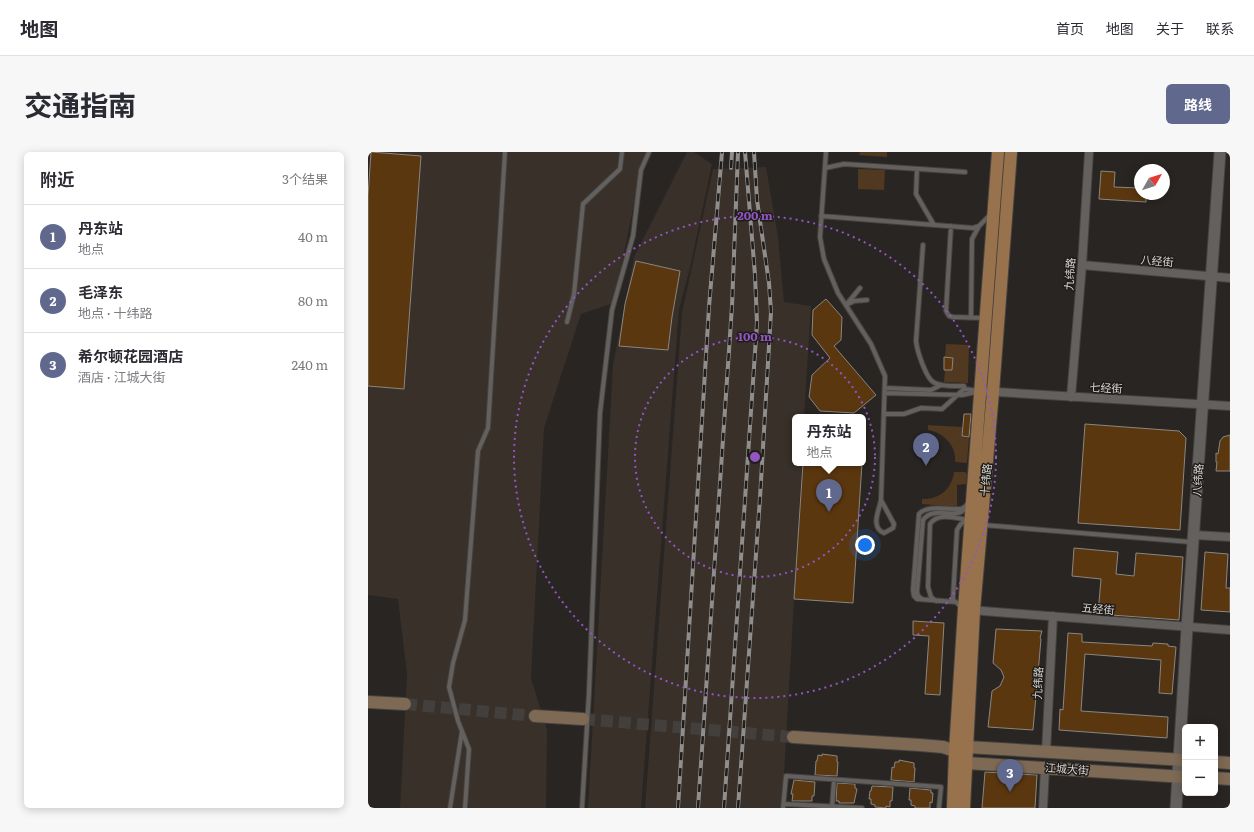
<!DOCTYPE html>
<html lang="zh">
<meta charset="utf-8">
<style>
:root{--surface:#fff;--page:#f7f7f7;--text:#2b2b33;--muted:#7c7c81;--line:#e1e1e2;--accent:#61688e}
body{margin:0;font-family:Literata,"Noto Sans SC",serif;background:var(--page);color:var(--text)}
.controls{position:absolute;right:12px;bottom:12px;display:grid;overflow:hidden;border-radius:6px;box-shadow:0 2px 10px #0003}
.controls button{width:36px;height:36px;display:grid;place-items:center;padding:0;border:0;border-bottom:1px solid var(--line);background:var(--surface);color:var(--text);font:20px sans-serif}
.compass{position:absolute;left:766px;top:12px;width:36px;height:36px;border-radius:50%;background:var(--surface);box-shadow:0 2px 10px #0003;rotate:51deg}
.you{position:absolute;left:497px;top:393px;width:14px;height:14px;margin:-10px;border:3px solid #fff;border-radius:50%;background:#1a73e8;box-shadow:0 0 0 6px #1a73e833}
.badge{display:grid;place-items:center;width:26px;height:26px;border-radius:50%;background:var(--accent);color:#fff;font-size:13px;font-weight:700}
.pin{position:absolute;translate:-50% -33px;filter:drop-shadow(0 1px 2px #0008)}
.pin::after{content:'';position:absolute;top:21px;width:14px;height:12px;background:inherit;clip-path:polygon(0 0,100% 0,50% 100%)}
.popup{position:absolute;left:424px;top:262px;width:74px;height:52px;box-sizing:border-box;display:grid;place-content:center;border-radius:6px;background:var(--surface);filter:drop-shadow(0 1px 3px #0005);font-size:13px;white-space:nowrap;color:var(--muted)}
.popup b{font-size:15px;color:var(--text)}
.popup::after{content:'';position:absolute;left:50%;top:100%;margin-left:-8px;border:8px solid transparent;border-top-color:var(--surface)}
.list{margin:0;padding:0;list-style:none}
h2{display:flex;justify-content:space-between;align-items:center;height:52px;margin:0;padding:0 16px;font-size:17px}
h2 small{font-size:13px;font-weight:400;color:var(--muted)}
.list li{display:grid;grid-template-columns:26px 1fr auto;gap:12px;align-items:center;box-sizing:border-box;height:64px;padding:0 16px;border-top:1px solid var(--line)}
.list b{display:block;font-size:15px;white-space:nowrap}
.list p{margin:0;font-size:13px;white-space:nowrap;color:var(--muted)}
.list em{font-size:13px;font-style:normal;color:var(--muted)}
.map{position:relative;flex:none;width:862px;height:656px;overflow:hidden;border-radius:6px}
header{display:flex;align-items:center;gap:24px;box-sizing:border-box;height:56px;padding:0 20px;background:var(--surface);border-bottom:1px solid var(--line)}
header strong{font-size:19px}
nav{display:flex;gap:22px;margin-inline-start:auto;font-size:14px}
.intro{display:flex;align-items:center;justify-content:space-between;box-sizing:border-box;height:96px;padding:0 24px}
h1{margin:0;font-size:28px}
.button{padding:10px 18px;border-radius:6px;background:var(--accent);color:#fff;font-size:14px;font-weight:700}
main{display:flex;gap:24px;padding:0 24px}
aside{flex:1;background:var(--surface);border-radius:6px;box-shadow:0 2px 10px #0003}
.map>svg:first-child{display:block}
.built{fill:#383029}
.green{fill:#503821}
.building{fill:#5b370f;stroke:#8a8682}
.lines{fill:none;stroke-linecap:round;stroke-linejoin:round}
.secondary-tunnel{stroke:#423f3d;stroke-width:12;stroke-dasharray:12 6;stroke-linecap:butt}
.service-casing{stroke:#44423f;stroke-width:6}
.minor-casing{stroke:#44423f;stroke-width:10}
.tertiary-casing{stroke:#44423f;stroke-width:13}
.secondary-casing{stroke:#44423f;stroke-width:14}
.primary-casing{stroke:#44423f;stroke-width:14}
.service{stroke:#64605d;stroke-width:4}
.minor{stroke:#64605d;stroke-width:8}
.tertiary{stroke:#64605d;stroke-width:11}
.secondary{stroke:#7e6954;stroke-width:12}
.primary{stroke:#97724c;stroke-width:12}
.rail-casing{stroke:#908e8c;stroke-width:4}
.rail{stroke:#1f1c19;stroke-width:2.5;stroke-dasharray:8;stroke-linecap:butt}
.ring{fill:none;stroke:#9256c4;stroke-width:2;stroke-dasharray:2 4}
.labels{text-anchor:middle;stroke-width:3;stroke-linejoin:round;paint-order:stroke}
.street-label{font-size:11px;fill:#d7d5d3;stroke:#1f1c19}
.centre{fill:#9256c4;stroke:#1f1c19;stroke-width:2}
.ring-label{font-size:12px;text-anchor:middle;font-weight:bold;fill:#9256c4;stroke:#1f1c19;stroke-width:3;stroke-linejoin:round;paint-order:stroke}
</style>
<header>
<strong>地图</strong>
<nav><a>首页</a><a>地图</a><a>关于</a><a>联系</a></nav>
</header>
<div class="intro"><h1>交通指南</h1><a class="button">路线</a></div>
<main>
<aside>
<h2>附近<small>3个结果</small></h2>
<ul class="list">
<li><span class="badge">1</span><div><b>丹东站</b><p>地点</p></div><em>40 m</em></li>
<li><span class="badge">2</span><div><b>毛泽东</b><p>地点 · 十纬路</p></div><em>80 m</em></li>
<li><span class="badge">3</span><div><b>希尔顿花园酒店</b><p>酒店 · 江城大街</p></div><em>240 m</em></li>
</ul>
</aside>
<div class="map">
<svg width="862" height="656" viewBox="0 0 862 656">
<rect width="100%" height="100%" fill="#282522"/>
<!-- built -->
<path class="built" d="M4,0H279L274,12L246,151L213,162L176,276L163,526L179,578L178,656H32L39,523L30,447L0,443V54Z
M319,0H326L344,12L322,116L311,157L273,656H220L245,213L266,105Z
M398,15L410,85L416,150L443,154L436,265H427V311H434L414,656H277L314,161L345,17Z"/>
<!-- green -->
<path class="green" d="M492,0H519V5L491,3Z
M490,17L517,18L516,38L490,37Z
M578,192L601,193L600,231L576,230L577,218H584L585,206L577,205Z
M560,273L594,275V285L601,286L599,311L587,310C589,294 575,280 560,278Z
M586,320H597L599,322L598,332L589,333V355L554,352V347C571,348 584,337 586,320Z"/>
<!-- building -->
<path class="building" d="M3,0L53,4L36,237L0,234V44Z
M733,19L747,20L746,35L772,36V42H778V50L731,47Z
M268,109L312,119L304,165L300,198L251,194L257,152Z
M458,147L474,165L473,188L466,194L508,243L486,261L452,259L441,245L444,223L462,206L444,183L445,158Z
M576,205L585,206L584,218H576Z
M596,262H603L601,285L594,284Z
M717,272L811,279L818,286L812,378L710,371Z
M862,283V319H848L849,310H848V301L850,302L852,289L855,285Z
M435,311H494L485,451L426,447Z
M706,396L750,400L748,422L766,424L768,401L815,405L811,468L730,462L733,427L704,424Z
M837,400L860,402L858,436H862V460L833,458Z
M545,469L576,471L572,543L557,542L561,484L545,483Z
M628,477L674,479L672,486L673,487L665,578L620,575L624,539L632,534L636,525L633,518L625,511Z
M700,481L714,482V490L784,494L785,491L800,492V494L808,495L804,542L791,541L793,508L717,502L713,559L800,565L799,586L691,578L692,557L695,558Z
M454,602L469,604V610H470L469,624L447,623L448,609H449L450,603L454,604Z
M531,608L546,611V616H547L546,630L523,628L524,615L526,616L527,610H531Z
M617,620L669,623L667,656H614Z
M426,628L447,630L446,644H444V649H424L425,642H423Z
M469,631L487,632V636L489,637L486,651H471V649H468Z
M504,634L525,635L524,649H522V655L518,654V656L507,655V653L503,652V647H501L502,639H503Z
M542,636L563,638V641H565L564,651L562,650V656H547V654L543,653V648H541Z"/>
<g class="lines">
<!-- secondary-tunnel -->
<path class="secondary-tunnel" d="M37,552L167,564
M215,567L425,585"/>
<!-- service casing -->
<g class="service-casing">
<path id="service" d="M458,0L452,85L456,107L470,141L503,192L517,224L513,348
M457,16L476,12L597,20
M549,17L548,42L566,73
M453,64L605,76L611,74L621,64
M583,74L578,159L581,164L585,165L615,166
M555,93L548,189C549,198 558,228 567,231C575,235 587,234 596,234V237L612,239
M478,153L486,149L499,148
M478,153L492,136
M603,166L604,87L611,74
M199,170L206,142L215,52L252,17L254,0
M517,236L563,238L573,233
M517,241L594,243L608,240
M516,262H536L553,256L574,257L596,237
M513,348L526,372L525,376L516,381C502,375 511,359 513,348Z
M615,373L823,390
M554,447L550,444L549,440L555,368C567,352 590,370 598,355
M568,449L563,445L560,435L562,372C570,360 588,366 600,368
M586,450L585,446L589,378L592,373L598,368
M594,456L588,450L549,447L546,444L545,438L551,362C560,352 581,358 593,357L597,355L600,351
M416,652L494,656
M82,656L94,579
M97,656L101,597L90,569L81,535L85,511L97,468L110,299L120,276L137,0
M214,656L221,541L232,261L244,158L265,84L273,18L281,0
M415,656L418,624L573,635L571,656
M464,656L466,628"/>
</g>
<!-- minor casing -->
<g class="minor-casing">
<path id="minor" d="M714,113L862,126
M612,239L862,254
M703,245L714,113L721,0
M826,383L862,385
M602,458L862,478
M678,600L685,464
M675,656L677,616"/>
</g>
<!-- tertiary casing -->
<g class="tertiary-casing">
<path id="tertiary" d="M808,656L819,476L852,0"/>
</g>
<!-- secondary casing -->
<g class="secondary-casing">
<path id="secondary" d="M0,550L37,552
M167,564L215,567
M425,585L552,593L575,595L587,599
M817,608L599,595L587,599L598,611L817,625
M847,610L862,611
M847,626L862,627"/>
</g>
<!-- primary casing -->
<g class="primary-casing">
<path id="primary" d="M585,656L587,599L596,457L630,0
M596,656L606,458L625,240L643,0"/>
</g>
<!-- service -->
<use href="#service" class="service"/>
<!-- minor -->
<use href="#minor" class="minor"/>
<!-- tertiary -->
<use href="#tertiary" class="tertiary"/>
<!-- secondary -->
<use href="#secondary" class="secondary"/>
<!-- primary -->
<use href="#primary" class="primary"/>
<!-- rail casing -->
<g class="rail-casing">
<path id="rail" d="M363,16L364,0
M310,656L341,155L354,0
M330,656L364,154L370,0
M356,656L389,171L387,123L377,0
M370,656L392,346L403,160L401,131L389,48L386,0"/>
</g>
<!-- rail -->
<use href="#rail" class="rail"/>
</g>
<!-- distance rings -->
<g class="ring">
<circle cx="387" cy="305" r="120"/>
<circle cx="387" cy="305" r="241"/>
</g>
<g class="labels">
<!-- street labels -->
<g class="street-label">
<text transform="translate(789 109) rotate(5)" y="4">八经街</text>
<text transform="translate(702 122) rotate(-86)" y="4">九纬路</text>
<text transform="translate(738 236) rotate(3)" y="4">七经街</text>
<text transform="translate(618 328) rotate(-85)" y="4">十纬路</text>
<text transform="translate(830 328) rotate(-86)" y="4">八纬路</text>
<text transform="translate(730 457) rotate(5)" y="4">五经街</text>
<text transform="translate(670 531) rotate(-87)" y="4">九纬路</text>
<text transform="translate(699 617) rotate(4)" y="4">江城大街</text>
</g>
</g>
<circle cx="387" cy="305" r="6" class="centre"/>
<g class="ring-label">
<text x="387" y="68">200 m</text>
<text x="387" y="189">100 m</text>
</g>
</svg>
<div class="controls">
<button>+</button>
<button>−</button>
</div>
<svg class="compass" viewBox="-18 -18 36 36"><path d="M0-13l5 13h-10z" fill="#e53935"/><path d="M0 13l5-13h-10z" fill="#7c7c81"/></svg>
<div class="you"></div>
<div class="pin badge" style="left:461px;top:360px">1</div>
<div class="popup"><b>丹东站</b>地点</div>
<div class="pin badge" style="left:558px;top:314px">2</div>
<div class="pin badge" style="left:642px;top:640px">3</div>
</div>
</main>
